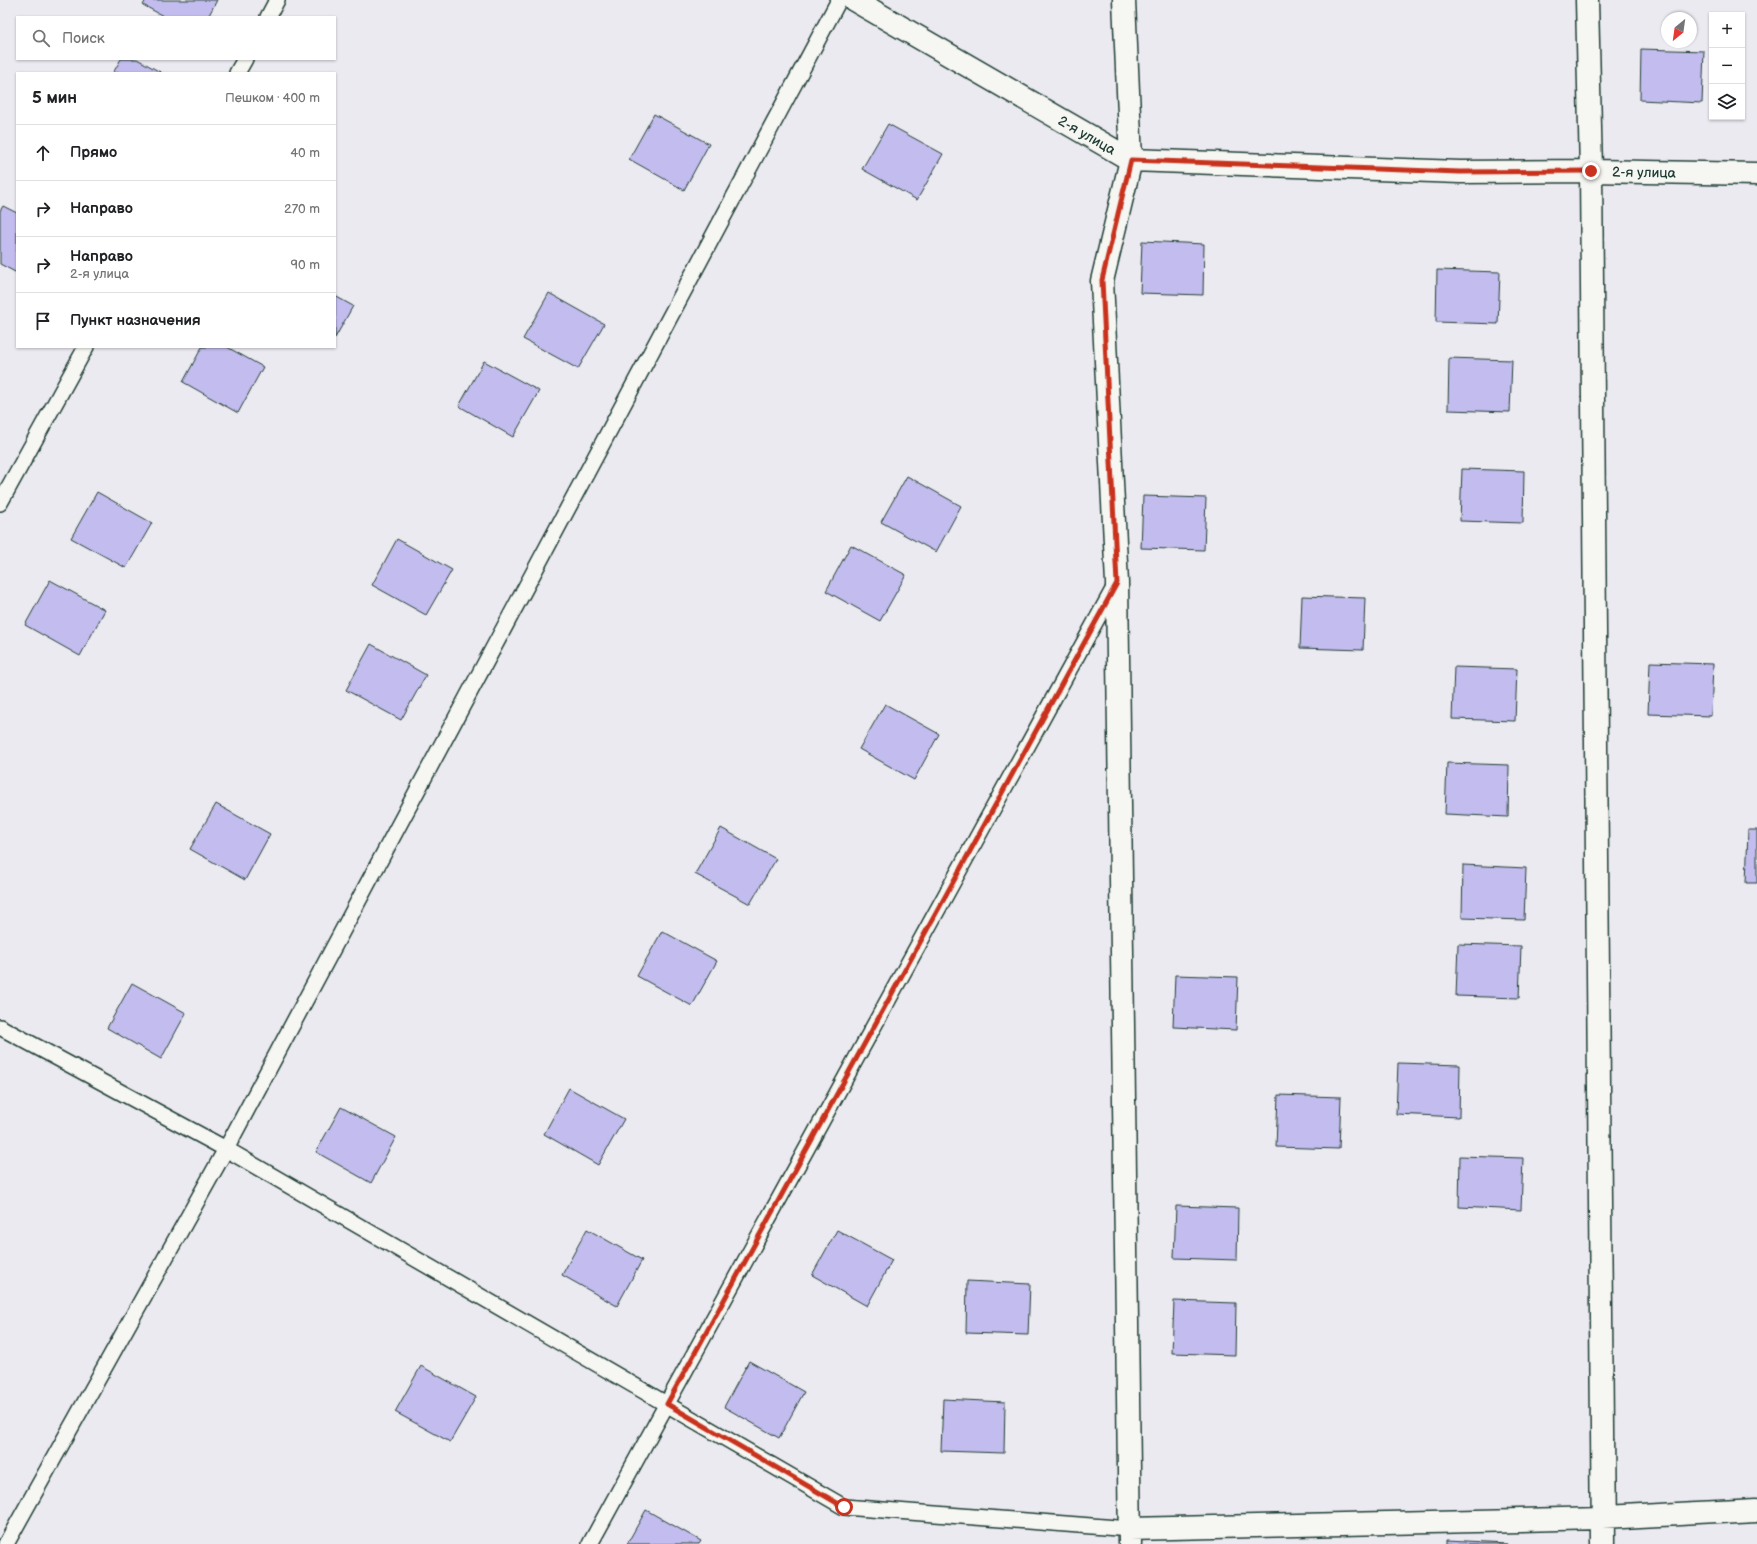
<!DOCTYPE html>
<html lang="ru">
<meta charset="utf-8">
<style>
:root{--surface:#fff;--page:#f6f6f6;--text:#202124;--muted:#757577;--line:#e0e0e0}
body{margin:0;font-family:"Balsamiq Sans",sans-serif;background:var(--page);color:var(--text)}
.controls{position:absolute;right:12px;top:12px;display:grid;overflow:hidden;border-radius:0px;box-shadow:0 1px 3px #0004}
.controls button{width:36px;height:36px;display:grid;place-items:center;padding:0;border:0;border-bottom:1px solid var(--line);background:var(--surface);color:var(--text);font:20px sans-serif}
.compass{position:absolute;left:1661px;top:12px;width:36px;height:36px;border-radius:50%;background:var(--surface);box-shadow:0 1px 3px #0004;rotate:209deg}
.stop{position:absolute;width:12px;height:12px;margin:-9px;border:3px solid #c8321e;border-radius:50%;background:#fff}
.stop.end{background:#c8321e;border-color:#fff;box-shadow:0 1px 4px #0008}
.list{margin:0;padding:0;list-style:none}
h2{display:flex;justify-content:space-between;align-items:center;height:52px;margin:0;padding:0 16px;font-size:17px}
h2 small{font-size:13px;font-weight:400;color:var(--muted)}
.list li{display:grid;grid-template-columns:26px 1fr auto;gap:12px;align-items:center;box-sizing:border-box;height:56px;padding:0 16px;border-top:1px solid var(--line)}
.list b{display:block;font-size:15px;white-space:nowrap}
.list p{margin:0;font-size:13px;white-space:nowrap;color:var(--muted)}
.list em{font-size:13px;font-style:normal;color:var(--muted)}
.icon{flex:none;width:22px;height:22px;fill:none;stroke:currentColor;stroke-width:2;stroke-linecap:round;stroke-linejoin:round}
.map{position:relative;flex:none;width:1757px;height:1544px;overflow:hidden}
.search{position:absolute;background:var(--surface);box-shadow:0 1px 3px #0004;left:16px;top:16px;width:320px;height:44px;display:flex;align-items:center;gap:10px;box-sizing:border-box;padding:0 14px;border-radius:0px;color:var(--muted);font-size:15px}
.panel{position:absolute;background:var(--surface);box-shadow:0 1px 3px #0004;left:16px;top:72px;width:320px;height:276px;border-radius:0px}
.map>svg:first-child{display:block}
.building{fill:#c3bcee;stroke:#1f3d34}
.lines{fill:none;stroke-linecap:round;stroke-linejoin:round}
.lane-casing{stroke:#1f3d34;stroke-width:18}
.street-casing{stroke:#1f3d34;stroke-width:25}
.lane{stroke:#f6f6f2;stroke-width:15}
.street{stroke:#f6f6f2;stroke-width:22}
.route{stroke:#c8321e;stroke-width:5}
.labels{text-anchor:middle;stroke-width:3;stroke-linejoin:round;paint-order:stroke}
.street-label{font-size:14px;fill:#1f3d34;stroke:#f6f6f2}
</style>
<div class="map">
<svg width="1757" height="1544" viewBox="0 0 1757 1544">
<rect width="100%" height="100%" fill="#eceaf1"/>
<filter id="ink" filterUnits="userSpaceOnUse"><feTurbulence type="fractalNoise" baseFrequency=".025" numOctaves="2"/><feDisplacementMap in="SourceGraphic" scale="8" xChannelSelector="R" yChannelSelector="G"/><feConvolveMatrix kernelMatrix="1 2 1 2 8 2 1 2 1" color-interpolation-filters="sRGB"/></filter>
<g filter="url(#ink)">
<!-- building -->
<path class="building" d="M146,0H217L208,17H165L143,5Z
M1641,49L1704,51L1702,103L1640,100Z
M121,59H137L162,73H113Z
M654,114L709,144L684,190L629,159Z
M888,124L943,154L917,200L862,169Z
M3,206L17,213V273L0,264V211Z
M1142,241L1204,244L1203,295L1140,293Z
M1437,270L1500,272L1498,324L1436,322Z
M549,293L604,324L578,369L523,339Z
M335,296L353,306L335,338Z
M202,347H227L263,367L238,413L183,382Z
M1449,358L1512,360L1510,412L1448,410Z
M484,361L539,391L513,437L459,406Z
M1462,469L1524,471L1523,523L1460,521Z
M907,476L961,506L936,552L881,522Z
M97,492L152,523L126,568L71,538Z
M1143,496L1206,498L1204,550L1141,548Z
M397,539L452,570L426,615L372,585Z
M851,545L906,575L880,621L826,591Z
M50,580L105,610L80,656L25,625Z
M1302,596L1365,598L1363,650L1300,648Z
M371,644L426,675L401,720L346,690Z
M1650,662L1713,664L1711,716L1648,714Z
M1454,667L1517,669L1515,721L1452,719Z
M885,704L939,734L914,780L859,749Z
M1447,763L1509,765L1508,817L1445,814Z
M216,804L270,834L245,880L190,849Z
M721,828L776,859L750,904L695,874Z
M1748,830H1757V883H1746Z
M1463,865L1526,868L1524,920L1462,918Z
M662,931L717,961L692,1006L637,976Z
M1458,944L1521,946L1519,998L1456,996Z
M1175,975L1238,977L1236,1030L1173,1027Z
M132,983L186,1013L161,1059L107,1028Z
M1398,1063L1460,1065L1459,1117L1396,1114Z
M569,1088L624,1119L598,1165L544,1134Z
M1278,1095L1341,1097L1339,1149L1276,1147Z
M341,1107L396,1137L371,1183L316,1152Z
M1460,1156L1523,1158L1521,1210L1459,1207Z
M1176,1206L1238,1208L1237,1260L1174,1258Z
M587,1229L642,1260L617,1306L562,1275Z
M837,1230L892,1260L867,1306L812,1275Z
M967,1281L1030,1284L1028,1335L966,1333Z
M1174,1301L1236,1303L1235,1355L1172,1353Z
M749,1361L804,1392L779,1438L724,1407Z
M421,1366L476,1397L450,1442L395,1412Z
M943,1399L1005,1402L1004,1453L941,1451Z
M646,1510L701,1541L699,1544H627Z
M1446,1540L1508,1543V1544H1446Z"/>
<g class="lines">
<!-- lane casing -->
<g class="lane-casing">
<path id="lane" d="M268,17L277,0
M237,73L245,59
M0,503L86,347
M0,1027L226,1149L844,1507L1130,1529
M6,1544L226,1149L839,0
M590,1544L1115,586"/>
</g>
<!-- street casing -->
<g class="street-casing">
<path id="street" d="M854,0L1131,160L1460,172L1591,171L1757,174
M1124,0L1131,160L1102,281L1117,583L1130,1544
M1587,0L1591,171L1603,1544
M1130,1529L1602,1518L1757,1510"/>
</g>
<!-- lane -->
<use href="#lane" class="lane"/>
<!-- street -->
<use href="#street" class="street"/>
</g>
</g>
<g class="lines" filter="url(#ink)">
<!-- route -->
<path class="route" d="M844,1507L667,1404L1117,583L1102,280L1131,160L1460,172L1591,171"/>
</g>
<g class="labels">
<!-- street labels -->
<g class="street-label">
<text transform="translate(1087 135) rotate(30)" y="5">2-я улица</text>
<text transform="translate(1644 172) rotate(1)" y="5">2-я улица</text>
</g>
</g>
</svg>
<div class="controls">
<button>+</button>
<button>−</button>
<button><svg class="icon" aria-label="layers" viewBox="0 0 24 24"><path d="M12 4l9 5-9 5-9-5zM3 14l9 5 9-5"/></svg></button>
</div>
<svg class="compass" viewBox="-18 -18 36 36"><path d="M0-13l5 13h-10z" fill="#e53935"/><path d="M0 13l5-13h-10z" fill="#757577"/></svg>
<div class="stop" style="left:844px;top:1507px"></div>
<div class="stop end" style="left:1591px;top:171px"></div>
<div class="search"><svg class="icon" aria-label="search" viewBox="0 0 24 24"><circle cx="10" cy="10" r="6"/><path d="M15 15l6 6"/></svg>Поиск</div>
<section class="panel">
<h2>5 мин<small>Пешком · 400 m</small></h2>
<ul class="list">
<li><svg class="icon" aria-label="ahead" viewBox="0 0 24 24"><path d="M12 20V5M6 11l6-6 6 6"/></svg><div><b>Прямо</b></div><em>40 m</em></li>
<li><svg class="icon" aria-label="right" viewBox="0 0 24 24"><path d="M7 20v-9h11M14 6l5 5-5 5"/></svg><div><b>Направо</b></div><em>270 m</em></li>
<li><svg class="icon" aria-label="right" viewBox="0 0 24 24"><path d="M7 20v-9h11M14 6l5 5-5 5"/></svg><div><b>Направо</b><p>2-я улица</p></div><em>90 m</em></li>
<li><svg class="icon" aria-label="arrive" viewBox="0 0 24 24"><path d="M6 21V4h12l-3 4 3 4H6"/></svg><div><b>Пункт назначения</b></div></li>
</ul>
</section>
</div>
